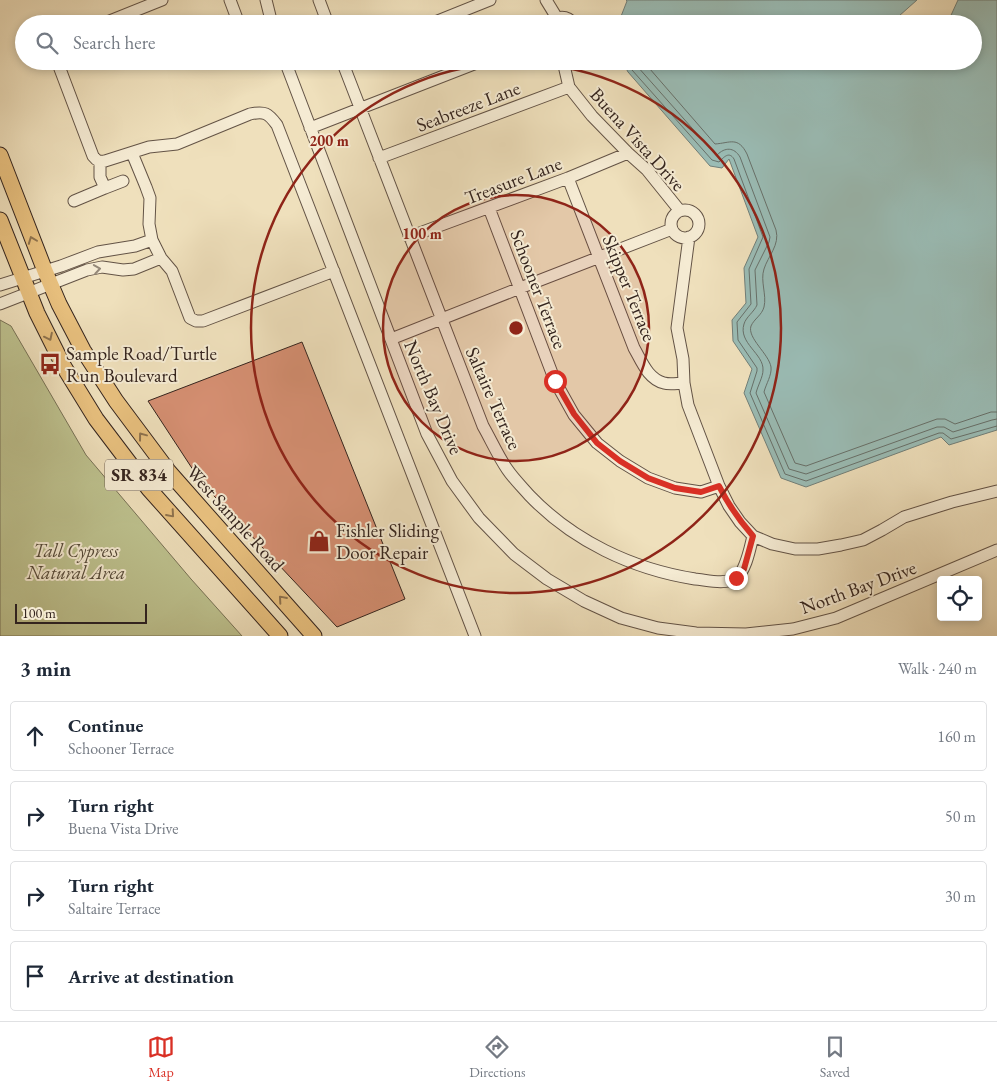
<!DOCTYPE html>
<meta charset="utf-8">
<style>
:root{--surface:#fff;--page:#f6f6f7;--text:#1f2937;--muted:#747a83;--line:#e0e1e3;--accent:#d93025}
body{margin:0;font-family:"EB Garamond",serif;background:var(--page);color:var(--text)}
.controls{position:absolute;right:15px;bottom:15px;display:grid;overflow:hidden;border-radius:5px;box-shadow:0 2px 8px #0003}
.controls button{width:45px;height:45px;display:grid;place-items:center;padding:0;border:0;border-bottom:1px solid var(--line);background:var(--surface);color:var(--text);font:25px sans-serif}
.scale{position:absolute;left:15px;bottom:12px;width:132px;box-sizing:border-box;padding-left:5px;border:2px solid #34241e;border-top:0;font-size:14px;line-height:18px;white-space:nowrap;color:#34241e;-webkit-text-stroke:4px #f5ebd3;paint-order:stroke}
.stop{position:absolute;width:15px;height:15px;margin:-11px;border:4px solid #d93025;border-radius:50%;background:#fff}
.stop.end{background:#d93025;border-color:#fff;box-shadow:0 1px 5px #0008}
.list{margin:0;padding:0;list-style:none}
h2{display:flex;justify-content:space-between;align-items:center;height:65px;margin:0;padding:0 20px;font-size:21px}
h2 small{font-size:16px;font-weight:400;color:var(--muted)}
.list li{display:grid;grid-template-columns:32px 1fr auto;gap:15px;align-items:center;box-sizing:border-box;height:70px;margin:0 10px 10px;padding:0 10px;border:1px solid var(--line);border-radius:5px}
.list b{display:block;font-size:19px;white-space:nowrap}
.list p{margin:0;font-size:16px;white-space:nowrap;color:var(--muted)}
.list em{font-size:16px;font-style:normal;color:var(--muted)}
.icon{flex:none;width:28px;height:28px;fill:none;stroke:currentColor;stroke-width:2;stroke-linecap:round;stroke-linejoin:round}
.map{position:relative;flex:none;width:997px;height:636px;overflow:hidden}
.search{position:absolute;background:var(--surface);box-shadow:0 2px 8px #0003;left:15px;right:15px;top:15px;height:55px;display:flex;align-items:center;gap:12px;box-sizing:border-box;padding:0 18px;border-radius:28px;color:var(--muted);font-size:19px}
.sheet{height:385px;background:var(--surface)}
nav{display:flex;justify-content:space-around;align-items:center;box-sizing:border-box;height:70px;border-top:1px solid var(--line);background:var(--surface);font-size:14px;color:var(--muted)}
nav a{display:grid;justify-items:center;gap:2px}
nav .on{color:var(--accent)}
.map>svg:first-child{display:block}
.green{fill:#bdc18e;stroke:#787256}
.water{fill:#9abcb5;stroke:#717f79}
.lines{fill:none;stroke-linecap:round;stroke-linejoin:round}
.shore{stroke:#67706a;stroke-width:1}
.building{fill:#d58f72;stroke:#34241e}
.minor-casing{stroke:#635346;stroke-width:13}
.major-casing{stroke:#34241e;stroke-width:17}
.minor{stroke:#f5ebd3;stroke-width:11}
.major{stroke:#e8c07e;stroke-width:15}
.oneway{stroke:#8e724e}
.oneway2{stroke:#948878}
.route{stroke:#d93025;stroke-width:6}
.ring{fill:none;stroke:#8f2418;stroke-width:2.5}
.labels{text-anchor:middle;stroke-width:4;stroke-linejoin:round;paint-order:stroke}
.shield{fill:#f5ebd3;stroke:#6e6054;stroke-width:1}
.shield-label{font-size:18px;font-weight:bold;fill:#34241e}
.street-label{font-size:19px;fill:#34241e;stroke:#f5ebd3}
.poi-label{font-size:19px;fill:#34241e;stroke:#f5ebd3;text-anchor:start}
.park-label{font-size:19px;font-style:italic;fill:#564b3a;stroke:#f5ebd3}
.centre{fill:#8f2418;stroke:#f5ebd3;stroke-width:2.5}
.ring-label{font-size:15px;text-anchor:middle;font-weight:bold;fill:#8f2418;stroke:#f5ebd3;stroke-width:4;stroke-linejoin:round;paint-order:stroke}
</style>
<div class="map">
<svg width="997" height="636" viewBox="0 0 997 636">
<rect width="100%" height="100%" fill="#efe0bc"/>
<filter id="stains"><feTurbulence type="fractalNoise" baseFrequency=".004" numOctaves="4"/><feColorMatrix values="0 0 0 0 .2 0 0 0 0 .09 0 0 0 0 .02 0 0 0 .5 -.17"/></filter>
<radialGradient id="worn" r=".72"><stop offset=".6" stop-color="#630" stop-opacity="0"/><stop offset="1" stop-color="#630" stop-opacity=".3"/></radialGradient>
<!-- green -->
<path class="green" d="M0,320L11,326L86,455L191,579L242,636H0Z"/>
<!-- water -->
<path class="water" d="M626,0H917L890,24H618L627,1Z
M958,0H997V430L949,445L941,437L806,487L781,478L744,393L752,369L733,341L732,320L746,303L744,268L758,237L729,159L722,168L710,166L628,72L622,61H973V24H947Z"/>
<g class="lines">
<!-- shore -->
<path class="shore" d="M628,61L632,70L712,160L719,162C724,157 729,151 734,159L763,237L749,269L751,304L737,322L738,340L757,368V371L750,393L785,474L806,481L939,433H943L951,439L997,426
M635,61L637,66L715,154L717,155C725,147 734,147 740,157L770,237L769,242L755,270L757,305C754,312 746,317 744,324C738,343 764,354 763,370C763,377 758,385 756,393L789,469L806,474L937,427H944L953,432L992,420L997,419
M643,61L715,144C730,143 738,136 747,154L776,230C780,245 768,256 764,269C760,281 767,295 764,307C762,315 754,319 751,326C747,338 769,354 771,367C772,375 766,384 764,392L795,463L806,466L937,419H945L955,424L991,412H997"/>
</g>
<!-- building -->
<path class="building" d="M302,342L405,599L337,627L201,482L148,401Z"/>
<g class="lines">
<!-- minor casing -->
<g class="minor-casing">
<path id="minor" d="M230,0L239,24
M266,0L272,24
M319,0L328,24
M546,0L557,18
M102,24L162,0
M430,24L490,0
M550,24C557,15 567,15 574,24
M57,61L93,156C97,161 99,162 105,161L149,147L177,144L250,114C265,111 268,113 277,125L475,636
M285,61L427,434L452,481L479,518L514,554L547,579L584,601L621,618L658,628L696,633L746,634L793,629L836,618L997,550
M342,61L483,426C491,440 498,456 507,469C513,478 522,487 529,495C573,541 632,569 695,579C707,580 725,585 736,578C746,571 750,548 753,536
M563,61L569,87L592,116L628,153L647,170L680,211
M310,128L482,61
M132,153L146,187L150,198L149,224L152,240L161,258L172,271L190,318L196,321H203L334,271
M379,158L569,87
M100,162V177L105,188L123,181
M568,178L634,348C642,362 648,379 664,383C670,385 678,383 684,383
M74,201L105,188
M489,208L555,381L574,415L597,443L620,461L648,478L675,488L701,492L719,486
M671 224a14 14 0 1 1 28 0a14 14 0 1 1-28 0Z
M409,237L568,178L628,153
M689,237L677,328L683,359L684,383L688,405L719,486L729,506L740,522L753,536L772,544L795,549H818L841,545L863,540L882,530L904,517L952,502L997,491
M0,285L61,266L98,252L135,246L152,240
M0,304L87,270L102,267L123,270L134,269L161,258
M391,339L520,288L672,229"/>
</g>
<!-- major casing -->
<g class="major-casing">
<path id="major" d="M0,155L45,271L59,304L83,350L116,401L169,472L314,636
M0,220L37,313L64,367L96,419L149,489L280,636"/>
</g>
<!-- minor -->
<use href="#minor" class="minor"/>
<!-- major -->
<use href="#major" class="major"/>
</g>
<!-- one-way arrows -->
<defs><path id="oneway-chevron" d="M-2-3.5L2.5 0L-2 3.5" fill="none" stroke-width="1.6" stroke-linecap="round" stroke-linejoin="round" transform="scale(1.25)"/></defs>
<g class="oneway">
<use href="#oneway-chevron" transform="translate(32 240) rotate(-111)"/>
<use href="#oneway-chevron" transform="translate(49 337) rotate(64)"/>
<use href="#oneway-chevron" transform="translate(142 436) rotate(-127)"/>
<use href="#oneway-chevron" transform="translate(171 514) rotate(49)"/>
<use href="#oneway-chevron" transform="translate(282 599) rotate(-131)"/>
</g>
<use class="oneway2" href="#oneway-chevron" transform="translate(97 269) rotate(-9)"/>
<g class="lines">
<!-- route -->
<path class="route" d="M555,381L574,414L597,443L620,461L648,478L675,488L701,492L719,486C728,504 739,520 753,536L744,569L736,578"/>
</g>
<!-- distance rings -->
<circle cx="516" cy="328" r="133" fill="#8f2418" fill-opacity=".12"/>
<g class="ring">
<circle cx="516" cy="328" r="133"/>
<circle cx="516" cy="328" r="265"/>
</g>
<!-- icons -->
<defs>
<g id="bus-bare" transform="scale(1.725)"><path d="M-5-6H5V4H4V6H2V4H-2V6H-4V4H-5ZM-3.5-4V0h7V-4ZM-3.5 1.2v1.5H-2V1.2ZM2 1.2v1.5H3.5V1.2Z" fill="#8f2418" stroke="#f5ebd3" stroke-width="2.5" paint-order="stroke"/></g>
<g id="shop-bare" transform="scale(1.725)"><path d="M-5-2.5h2.3a2.7 3.5 0 0 1 5.4 0H5L5.5 6h-11ZM-1.5-2.5h3a1.5 2.3 0 0 0-3 0Z" fill="#8f2418" stroke="#f5ebd3" stroke-width="2.5" paint-order="stroke"/></g>
</defs>
<g fill-rule="evenodd">
<use href="#bus-bare" x="50" y="364"/>
<use href="#shop-bare" x="319" y="541"/>
</g>
<g class="labels">
<!-- shield labels -->
<rect class="shield" x="105" y="459.5" width="68" height="31" rx="4"/>
<g class="shield-label">
<text x="139" y="481">SR 834</text>
</g>
<!-- street labels -->
<g class="street-label">
<text transform="translate(468 106) rotate(-21)" y="7">Seabreeze Lane</text>
<text transform="translate(638 139) rotate(48)" y="7">Buena Vista Drive</text>
<text transform="translate(513 180) rotate(-21)" y="7">Treasure Lane</text>
<text transform="translate(630 288) rotate(68)" y="7">Skipper Terrace</text>
<text transform="translate(539 289) rotate(69)" y="7">Schooner Terrace</text>
<text transform="translate(434 397) rotate(67)" y="7">North Bay Drive</text>
<text transform="translate(494 398) rotate(66)" y="7">Saltaire Terrace</text>
<text transform="translate(236 518) rotate(48)" y="7">West Sample Road</text>
<text transform="translate(858 587) rotate(-20)" y="7">North Bay Drive</text>
</g>
<!-- poi labels -->
<g class="poi-label">
<text x="66" y="360">Sample Road/Turtle<tspan x="66" dy="22">Run Boulevard</tspan></text>
<text x="336" y="537">Fishler Sliding<tspan x="336" dy="22">Door Repair</tspan></text>
</g>
<!-- park labels -->
<g class="park-label">
<text x="76" y="557">Tall Cypress<tspan x="76" dy="22">Natural Area</tspan></text>
</g>
</g>
<circle cx="516" cy="328" r="8" class="centre"/>
<g class="ring-label">
<text x="329" y="146">200 m</text>
<text x="422" y="239">100 m</text>
</g>
<rect width="100%" height="100%" filter="url(#stains)"/>
<rect width="100%" height="100%" fill="url(#worn)"/>
</svg>
<div class="controls">
<button><svg class="icon" aria-label="locate" viewBox="0 0 24 24"><circle cx="12" cy="12" r="6"/><path d="M12 2v4M12 18v4M2 12h4M18 12h4"/></svg></button>
</div>
<div class="scale">100 m</div>
<div class="stop" style="left:555px;top:381px"></div>
<div class="stop end" style="left:736px;top:578px"></div>
<div class="search"><svg class="icon" aria-label="search" viewBox="0 0 24 24"><circle cx="10" cy="10" r="6"/><path d="M15 15l6 6"/></svg>Search here</div>
</div>
<section class="sheet">
<h2>3 min<small>Walk · 240 m</small></h2>
<ul class="list">
<li><svg class="icon" aria-label="ahead" viewBox="0 0 24 24"><path d="M12 20V5M6 11l6-6 6 6"/></svg><div><b>Continue</b><p>Schooner Terrace</p></div><em>160 m</em></li>
<li><svg class="icon" aria-label="right" viewBox="0 0 24 24"><path d="M7 20v-9h11M14 6l5 5-5 5"/></svg><div><b>Turn right</b><p>Buena Vista Drive</p></div><em>50 m</em></li>
<li><svg class="icon" aria-label="right" viewBox="0 0 24 24"><path d="M7 20v-9h11M14 6l5 5-5 5"/></svg><div><b>Turn right</b><p>Saltaire Terrace</p></div><em>30 m</em></li>
<li><svg class="icon" aria-label="arrive" viewBox="0 0 24 24"><path d="M6 21V4h12l-3 4 3 4H6"/></svg><div><b>Arrive at destination</b></div></li>
</ul>
</section>
<nav>
<a class="on"><svg class="icon" aria-label="map" viewBox="0 0 24 24"><path d="M3 6l6-2 6 2 6-2v14l-6 2-6-2-6 2zM9 4v14M15 6v14"/></svg>Map</a>
<a><svg class="icon" aria-label="directions" viewBox="0 0 24 24"><path d="M12 3l9 9-9 9-9-9zM9 14v-3h6M13 9l2 2-2 2"/></svg>Directions</a>
<a><svg class="icon" aria-label="saved" viewBox="0 0 24 24"><path d="M7 4h10v16l-5-4-5 4z"/></svg>Saved</a>
</nav>
